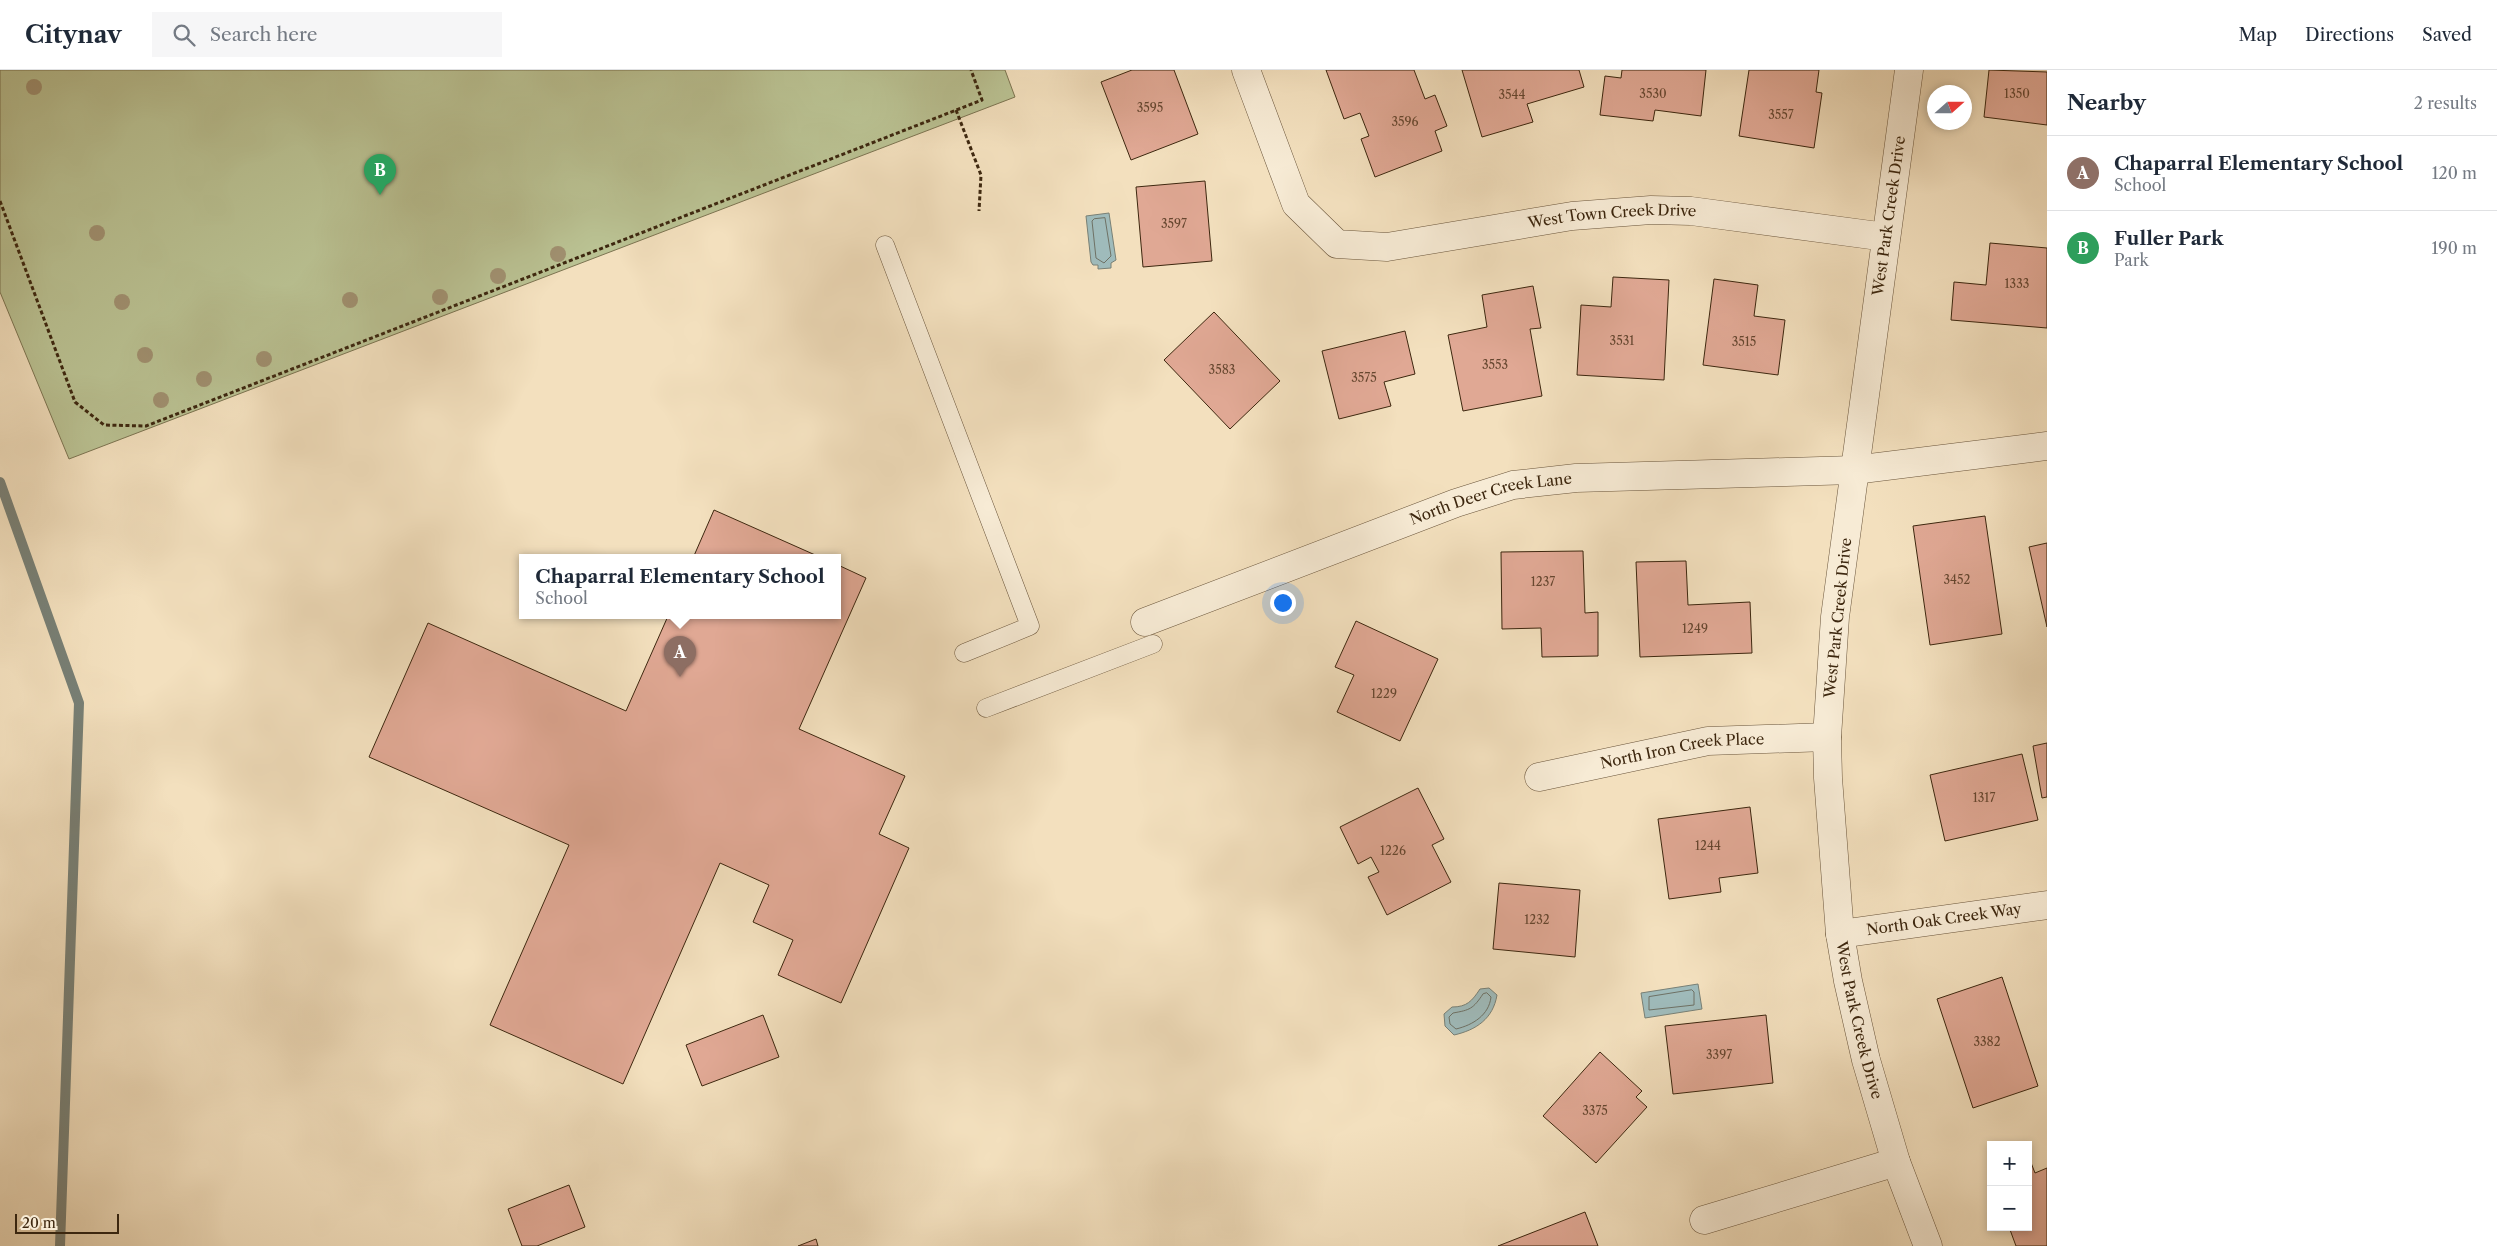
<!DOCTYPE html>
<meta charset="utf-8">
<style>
:root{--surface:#fff;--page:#f6f6f7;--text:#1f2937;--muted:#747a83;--line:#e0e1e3;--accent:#ea580c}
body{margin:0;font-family:"Libre Caslon Text",serif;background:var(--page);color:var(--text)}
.controls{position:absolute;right:15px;bottom:15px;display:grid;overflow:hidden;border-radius:0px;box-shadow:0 2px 8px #0003}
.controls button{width:45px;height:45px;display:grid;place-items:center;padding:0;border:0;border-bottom:1px solid var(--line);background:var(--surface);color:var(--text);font:25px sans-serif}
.compass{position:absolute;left:1927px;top:15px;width:45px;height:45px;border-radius:50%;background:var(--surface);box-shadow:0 2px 8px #0003;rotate:69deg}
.scale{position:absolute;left:15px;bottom:12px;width:104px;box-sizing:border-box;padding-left:5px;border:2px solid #3d270f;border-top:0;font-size:14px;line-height:18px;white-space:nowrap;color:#3d270f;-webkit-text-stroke:4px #f7ebd5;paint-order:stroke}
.you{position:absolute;left:1282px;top:532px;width:18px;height:18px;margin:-12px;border:4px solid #fff;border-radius:50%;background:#1a73e8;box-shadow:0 0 0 8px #1a73e833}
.badge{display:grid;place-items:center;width:32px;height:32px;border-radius:50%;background:var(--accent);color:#fff;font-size:16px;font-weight:700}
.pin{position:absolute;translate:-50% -41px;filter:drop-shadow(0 1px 2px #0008)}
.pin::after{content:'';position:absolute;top:26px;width:18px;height:15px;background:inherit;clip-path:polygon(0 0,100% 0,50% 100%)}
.popup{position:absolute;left:519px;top:484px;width:322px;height:65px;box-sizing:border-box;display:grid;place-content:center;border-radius:0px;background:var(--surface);filter:drop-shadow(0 1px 4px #0005);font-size:16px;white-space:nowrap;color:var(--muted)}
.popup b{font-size:19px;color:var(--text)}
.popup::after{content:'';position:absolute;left:50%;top:100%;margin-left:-10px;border:10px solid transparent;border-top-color:var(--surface)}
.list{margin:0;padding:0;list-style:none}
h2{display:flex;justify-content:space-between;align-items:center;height:65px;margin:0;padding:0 20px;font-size:21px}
h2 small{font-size:16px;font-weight:400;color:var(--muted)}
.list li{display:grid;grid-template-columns:32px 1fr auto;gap:15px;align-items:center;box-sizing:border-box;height:75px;padding:0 20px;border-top:1px solid var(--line)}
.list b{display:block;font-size:19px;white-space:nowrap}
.list p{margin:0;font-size:16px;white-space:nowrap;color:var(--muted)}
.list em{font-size:16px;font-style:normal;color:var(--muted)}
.icon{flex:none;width:28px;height:28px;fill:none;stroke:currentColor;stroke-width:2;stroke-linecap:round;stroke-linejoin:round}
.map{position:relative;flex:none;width:2047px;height:1176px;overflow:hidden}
header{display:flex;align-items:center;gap:30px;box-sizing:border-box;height:70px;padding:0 25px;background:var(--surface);border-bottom:1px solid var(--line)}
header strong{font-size:24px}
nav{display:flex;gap:28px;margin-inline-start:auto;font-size:18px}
.search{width:350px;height:45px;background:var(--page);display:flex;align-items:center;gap:12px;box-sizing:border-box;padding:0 18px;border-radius:0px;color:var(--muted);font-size:19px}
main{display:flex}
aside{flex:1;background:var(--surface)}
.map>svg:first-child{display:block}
.green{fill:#bac293;stroke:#7c7451}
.water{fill:#9fbbbb;stroke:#788076}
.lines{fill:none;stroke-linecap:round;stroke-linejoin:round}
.shore{stroke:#6e7165;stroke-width:1}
.stream{stroke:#788076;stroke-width:10}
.building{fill:#e0a894;stroke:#3d270f}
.service-casing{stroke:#6a553b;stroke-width:19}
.minor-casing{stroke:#6a553b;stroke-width:29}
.tertiary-casing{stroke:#6a553b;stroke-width:29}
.path{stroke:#3d270f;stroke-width:3;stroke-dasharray:4 2.5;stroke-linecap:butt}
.service{stroke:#f7ebd5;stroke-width:18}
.minor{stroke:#f7ebd5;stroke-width:28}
.tertiary{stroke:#f7ebd5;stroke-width:28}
.tree{fill:#a09070}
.labels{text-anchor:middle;stroke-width:4.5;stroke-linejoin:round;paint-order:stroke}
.number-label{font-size:12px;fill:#664730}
.street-label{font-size:15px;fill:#3d270f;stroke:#f7ebd5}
</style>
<header>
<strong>Citynav</strong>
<div class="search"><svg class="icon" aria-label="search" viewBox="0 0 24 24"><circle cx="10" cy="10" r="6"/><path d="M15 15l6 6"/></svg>Search here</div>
<nav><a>Map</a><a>Directions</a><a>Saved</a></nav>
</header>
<main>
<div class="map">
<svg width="2047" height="1176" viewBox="0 0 2047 1176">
<rect width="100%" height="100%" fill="#f3e0be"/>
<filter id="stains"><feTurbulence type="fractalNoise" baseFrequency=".004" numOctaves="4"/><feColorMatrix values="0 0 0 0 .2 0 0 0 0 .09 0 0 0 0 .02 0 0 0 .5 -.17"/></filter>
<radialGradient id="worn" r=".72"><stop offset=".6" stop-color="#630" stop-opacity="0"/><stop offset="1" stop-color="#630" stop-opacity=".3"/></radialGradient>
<!-- green -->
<path class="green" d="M0,0H1005L1015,27L69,389L0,222Z"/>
<!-- water -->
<path class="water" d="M1109,143L1116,190L1111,193V198L1098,199V195H1093L1091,192L1086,146Z
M1698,914L1702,939L1645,948L1641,923Z
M1489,918L1497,925C1493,949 1476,960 1454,965L1445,956L1444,944L1452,937C1467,937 1472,931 1480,919Z"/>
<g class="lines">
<!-- shore -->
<path class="shore" d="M1105,148L1111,186L1104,193L1096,188L1092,151L1094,149Z
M1692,920L1694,922V935L1649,940V927Z
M1487,923L1491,927C1489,945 1473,955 1456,959L1450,954L1449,947L1453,943C1470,940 1473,939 1483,924Z"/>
<!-- stream -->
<path class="stream" d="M0,412L79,633L60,1176"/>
</g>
<!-- building -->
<path class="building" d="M1132,0H1174L1198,64L1131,90L1101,12Z
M1326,0H1414L1425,29L1435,25L1447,56L1435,61L1442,81L1375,107L1361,69L1369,66L1360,43L1344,49Z
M1462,0H1579L1584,17L1527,34L1533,52L1482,67Z
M1622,0H1706L1701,46L1655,40L1653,51L1600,45L1605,6L1621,8Z
M1749,0H1819L1816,22L1822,23L1814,78L1739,66Z
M1989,0L2047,2V55L1984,47Z
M1205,111L1212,191L1143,197L1136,117Z
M1990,173L2047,178V258L1951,250L1954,212L1986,215Z
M1613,207L1669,210L1664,310L1577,305L1581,235L1611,237Z
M1714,209L1758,215L1754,246L1785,250L1778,305L1703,295Z
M1533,216L1541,258L1530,259L1542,326L1463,341L1448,265L1487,257L1482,225Z
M1214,242L1280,311L1230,359L1164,290Z
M1405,261L1415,304L1384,312L1391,336L1339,349L1322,281Z
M714,440L822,488H693Z
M1985,446L2002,564L1930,575L1913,456Z
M2047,473V557L2029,477Z
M1583,481L1585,543L1598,542V586L1542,587L1541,558L1502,559L1501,482Z
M1686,491L1688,535L1750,532L1752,583L1640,587L1636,492Z
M838,495L866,508L799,659L905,706L879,764L909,778L841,933L778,905L793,870L753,852L769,815L720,793L623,1014L490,955L569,775L369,687L428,553L626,641L668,546H838Z
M1356,551L1438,589L1400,671L1337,642L1354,605L1335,597Z
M2047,673V727L2042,728L2033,676Z
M2022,684L2038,750L1945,771L1930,705Z
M1418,718L1444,769L1432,775L1451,812L1387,845L1368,807L1379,802L1371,787L1358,794L1340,757Z
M1750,737L1758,803L1719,808L1721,822L1669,829L1658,749Z
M1499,813L1580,820L1575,887L1493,879Z
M2002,907L2038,1016L1973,1038L1937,929Z
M763,945L779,987L702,1016L686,975Z
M1766,945L1773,1013L1673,1024L1665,956Z
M1600,982L1642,1021L1636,1027L1647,1037L1596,1093L1543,1046Z
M2028,1085L2035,1103L2047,1098V1176H2016L2009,1157H2028Z
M569,1115L585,1157L537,1176H522L508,1139Z
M1585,1142L1598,1176H1498Z
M816,1169L818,1176H798Z"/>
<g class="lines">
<!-- service casing -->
<g class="service-casing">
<path id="service" d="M885,175L1030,556L964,583
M986,638L1153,574"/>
</g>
<!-- minor casing -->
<g class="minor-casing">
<g id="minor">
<path id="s1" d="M1246,0L1296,134L1337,174L1387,177L1572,146L1651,140L1691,141L1886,167"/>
<path id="s2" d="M1145,552L1456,433L1513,415L1576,408L1854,400L2047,376"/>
<path id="s3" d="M1539,707L1708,671L1827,667"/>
<path id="s4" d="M1840,864L2047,835"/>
<path d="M1704,1150L1896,1092"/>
</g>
</g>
<!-- tertiary casing -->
<g class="tertiary-casing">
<g id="tertiary">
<path id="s5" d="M1909,0L1835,547L1827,667L1828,708L1840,864L1848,911L1866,990L1896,1092L1928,1176"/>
</g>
</g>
<!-- path -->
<path class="path" d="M956,40L981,105L979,141
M0,131L75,332L104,355L146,356L982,30L971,0"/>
<!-- service -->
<use href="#service" class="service"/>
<!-- minor -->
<use href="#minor" class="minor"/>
<!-- tertiary -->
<use href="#tertiary" class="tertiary"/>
</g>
<!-- trees -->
<g class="tree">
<circle cx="34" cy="17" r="8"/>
<circle cx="97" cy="163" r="8"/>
<circle cx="558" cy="184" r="8"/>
<circle cx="498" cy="206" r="8"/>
<circle cx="440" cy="227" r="8"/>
<circle cx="350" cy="230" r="8"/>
<circle cx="122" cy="232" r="8"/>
<circle cx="145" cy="285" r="8"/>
<circle cx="264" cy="289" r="8"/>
<circle cx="204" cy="309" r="8"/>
<circle cx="161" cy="330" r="8"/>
</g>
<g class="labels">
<!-- number labels -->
<g class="number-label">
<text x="1653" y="28">3530</text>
<text x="2017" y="28">1350</text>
<text x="1512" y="29">3544</text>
<text x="1150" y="42">3595</text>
<text x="1781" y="49">3557</text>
<text x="1405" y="56">3596</text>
<text x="1174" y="158">3597</text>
<text x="2017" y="218">1333</text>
<text x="1622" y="275">3531</text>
<text x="1744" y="276">3515</text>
<text x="1495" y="299">3553</text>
<text x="1222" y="304">3583</text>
<text x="1364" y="312">3575</text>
<text x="1957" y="514">3452</text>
<text x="1543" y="516">1237</text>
<text x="1695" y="563">1249</text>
<text x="1384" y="628">1229</text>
<text x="1984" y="732">1317</text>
<text x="1708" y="780">1244</text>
<text x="1393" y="785">1226</text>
<text x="1537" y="854">1232</text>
<text x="1987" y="976">3382</text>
<text x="1719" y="989">3397</text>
<text x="1595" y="1045">3375</text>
</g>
<!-- street labels -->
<g class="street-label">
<text transform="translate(1889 146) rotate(-82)" y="5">West Park Creek Drive</text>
<text dy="5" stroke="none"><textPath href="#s1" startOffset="478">West Town Creek Drive</textPath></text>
<text dy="5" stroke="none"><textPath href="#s2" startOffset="368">North Deer Creek Lane</textPath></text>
<text transform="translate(1838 548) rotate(-84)" y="5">West Park Creek Drive</text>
<text dy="5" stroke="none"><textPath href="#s3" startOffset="146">North Iron Creek Place</textPath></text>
<text dy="5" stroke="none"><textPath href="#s4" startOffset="105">North Oak Creek Way</textPath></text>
<text dy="5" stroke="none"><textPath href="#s5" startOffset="958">West Park Creek Drive</textPath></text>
</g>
</g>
<rect width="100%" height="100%" filter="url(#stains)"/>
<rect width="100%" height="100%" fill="url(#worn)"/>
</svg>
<div class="controls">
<button>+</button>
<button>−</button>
</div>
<svg class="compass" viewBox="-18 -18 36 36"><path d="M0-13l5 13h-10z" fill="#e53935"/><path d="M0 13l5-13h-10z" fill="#747a83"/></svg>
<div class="scale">20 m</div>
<div class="you"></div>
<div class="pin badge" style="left:680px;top:607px;background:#8d6e63">A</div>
<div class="popup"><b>Chaparral Elementary School</b>School</div>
<div class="pin badge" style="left:380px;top:125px;background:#2e9e5b">B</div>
</div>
<aside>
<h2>Nearby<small>2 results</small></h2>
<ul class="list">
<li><span class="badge" style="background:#8d6e63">A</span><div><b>Chaparral Elementary School</b><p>School</p></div><em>120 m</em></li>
<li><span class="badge" style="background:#2e9e5b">B</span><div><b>Fuller Park</b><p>Park</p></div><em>190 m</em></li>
</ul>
</aside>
</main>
